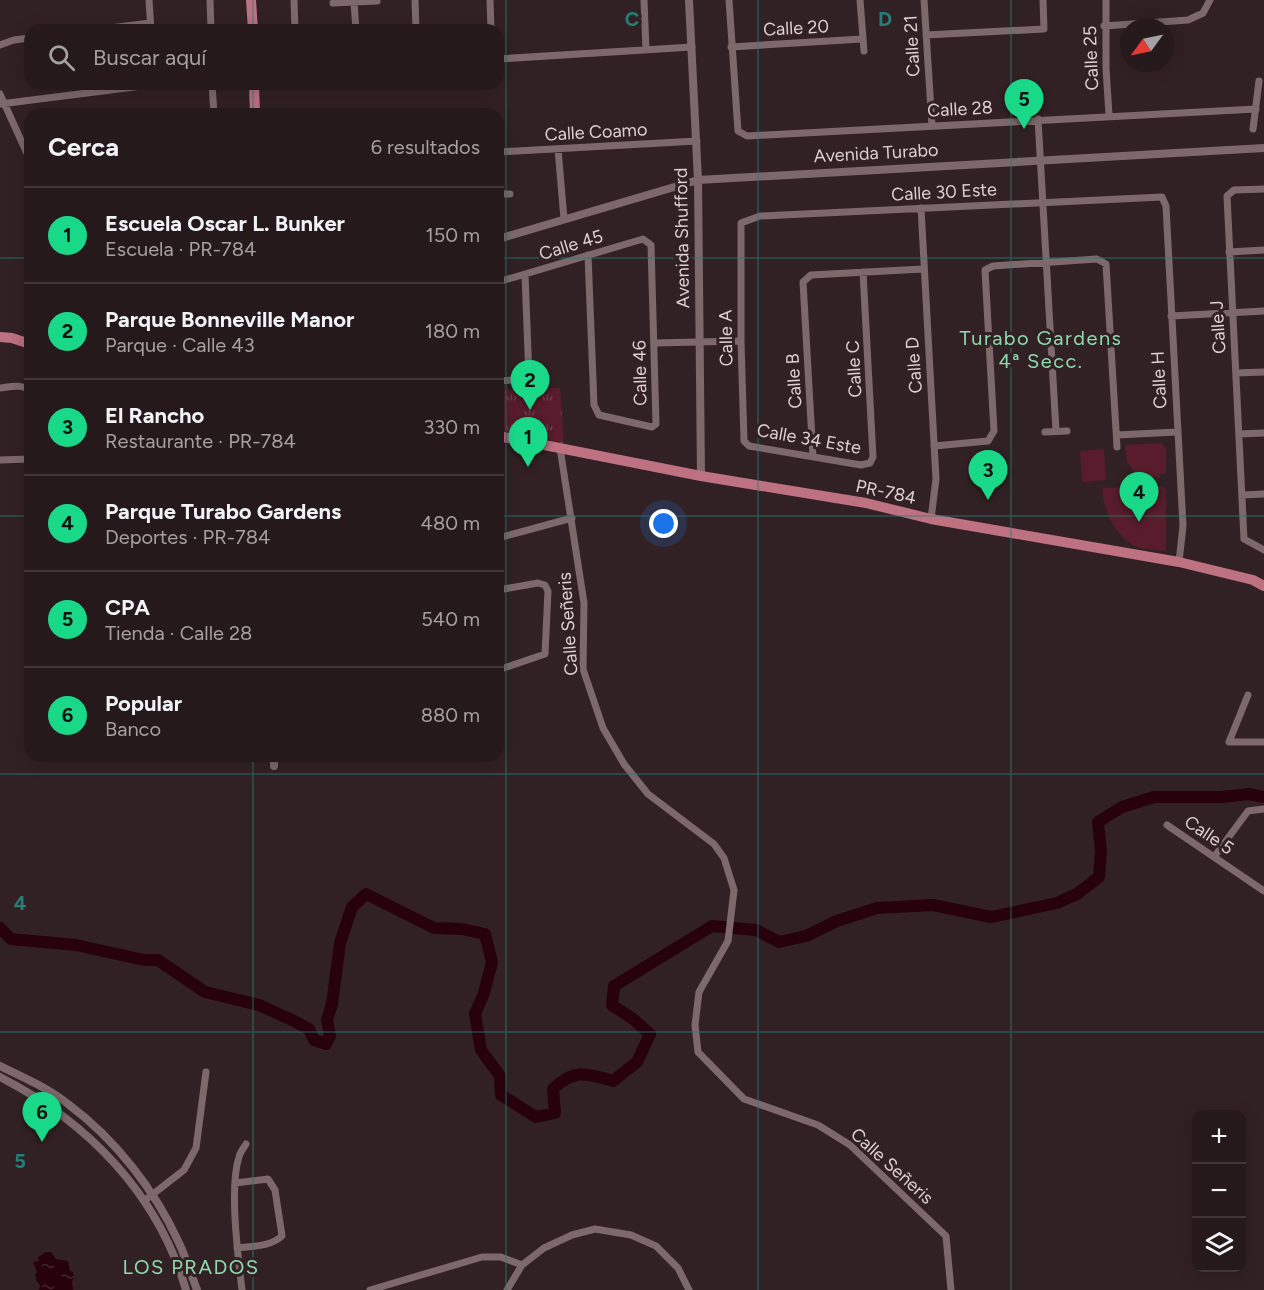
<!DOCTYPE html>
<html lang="es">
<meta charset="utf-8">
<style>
:root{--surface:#26191b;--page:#322628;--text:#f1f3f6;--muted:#a4a0a3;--line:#42383a;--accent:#19d989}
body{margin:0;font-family:Figtree,sans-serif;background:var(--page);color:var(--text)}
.controls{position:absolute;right:18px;bottom:18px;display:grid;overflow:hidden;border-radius:12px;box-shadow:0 3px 15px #0003}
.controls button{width:54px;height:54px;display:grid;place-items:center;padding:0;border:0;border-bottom:2px solid var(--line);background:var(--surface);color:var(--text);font:30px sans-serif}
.compass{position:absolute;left:1120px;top:18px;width:54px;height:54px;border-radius:50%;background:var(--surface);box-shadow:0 3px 15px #0003;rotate:237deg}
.you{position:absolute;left:664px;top:524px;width:21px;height:21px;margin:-15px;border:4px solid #fff;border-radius:50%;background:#1a73e8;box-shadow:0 0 0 9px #1a73e833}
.badge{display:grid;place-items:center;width:39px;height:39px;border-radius:50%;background:var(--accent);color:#111;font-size:20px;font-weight:700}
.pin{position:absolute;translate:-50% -50px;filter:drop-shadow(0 2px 3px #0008)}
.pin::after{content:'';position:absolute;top:32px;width:21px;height:18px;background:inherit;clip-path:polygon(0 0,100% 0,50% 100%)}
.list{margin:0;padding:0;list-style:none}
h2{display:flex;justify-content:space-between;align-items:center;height:78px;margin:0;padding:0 24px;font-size:26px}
h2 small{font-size:20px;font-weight:400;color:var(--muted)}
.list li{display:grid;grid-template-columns:39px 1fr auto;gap:18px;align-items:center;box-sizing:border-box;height:96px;padding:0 24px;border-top:2px solid var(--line)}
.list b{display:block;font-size:22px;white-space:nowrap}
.list p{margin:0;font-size:20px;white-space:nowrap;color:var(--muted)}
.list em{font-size:20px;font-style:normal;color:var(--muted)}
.icon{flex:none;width:33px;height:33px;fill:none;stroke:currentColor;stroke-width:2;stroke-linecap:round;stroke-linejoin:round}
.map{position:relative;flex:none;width:1264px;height:1290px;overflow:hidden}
.search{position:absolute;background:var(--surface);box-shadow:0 3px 15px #0003;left:24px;top:24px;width:480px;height:66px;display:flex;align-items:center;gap:15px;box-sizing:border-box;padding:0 21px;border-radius:18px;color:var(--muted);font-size:22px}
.panel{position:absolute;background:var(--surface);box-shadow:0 3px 15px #0003;left:24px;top:108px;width:480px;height:654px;border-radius:18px}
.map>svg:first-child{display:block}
.green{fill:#581c2c}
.park{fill:url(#park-tufts)}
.water{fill:url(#water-ripples)}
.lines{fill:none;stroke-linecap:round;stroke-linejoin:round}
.river{stroke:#27020c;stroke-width:12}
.minor{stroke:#7d696c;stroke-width:7}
.tertiary{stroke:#7d696c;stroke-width:8}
.primary{stroke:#bd7181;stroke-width:10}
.grid{fill:none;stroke:#247f78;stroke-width:1.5;stroke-opacity:0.55}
.labels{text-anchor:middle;stroke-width:6;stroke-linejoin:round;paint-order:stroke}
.street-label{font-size:18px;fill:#dcd0d2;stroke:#322124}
.neighbourhood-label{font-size:20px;letter-spacing:1.5px;fill:#8edbae;stroke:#322124}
.grid-label{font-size:20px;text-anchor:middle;font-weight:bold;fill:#247f78;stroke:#322124;stroke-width:6;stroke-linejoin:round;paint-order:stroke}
</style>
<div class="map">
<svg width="1264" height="1290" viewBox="0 0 1264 1290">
<defs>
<pattern id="park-tufts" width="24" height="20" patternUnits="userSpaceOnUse" patternTransform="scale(1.5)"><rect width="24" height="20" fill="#581c2c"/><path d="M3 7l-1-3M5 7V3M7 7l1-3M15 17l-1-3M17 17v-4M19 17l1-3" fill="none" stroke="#6f3c4a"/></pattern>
<pattern id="water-ripples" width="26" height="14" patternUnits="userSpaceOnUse" patternTransform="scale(1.5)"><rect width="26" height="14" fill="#27020c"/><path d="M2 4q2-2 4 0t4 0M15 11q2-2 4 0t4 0" fill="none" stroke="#46262e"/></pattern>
</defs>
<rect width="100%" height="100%" fill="#322124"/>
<!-- green -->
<path class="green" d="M1161,443L1166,448V474H1160V478L1136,475L1127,461L1125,445Z
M1104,449L1106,480L1082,482L1080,451Z
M1162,486L1166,490V551C1156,550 1146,550 1137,547C1115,537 1103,510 1102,488Z"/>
<!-- park -->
<path class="park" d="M560,388L564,444L498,430V390Z"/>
<!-- water -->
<path class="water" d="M46,1252H51L56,1259L68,1261L70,1271L73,1272L74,1277L72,1282L73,1290H39L40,1285L37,1282L35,1275L37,1272L33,1262L39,1261L38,1257Z"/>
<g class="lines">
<!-- river -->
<path class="river" d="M0,928L11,939L76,945L144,960H158L205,992L259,1005L294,1021L309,1029L314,1040L326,1044L330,1036L327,1020L332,1004L340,943L352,907L366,894L434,928L462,929L485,934L492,962L484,993L475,1014L481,1050L500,1076L501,1095L536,1117L555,1113L553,1089C574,1068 588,1074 613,1081L637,1062L650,1034L633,1019L612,1005L614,986L712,926L756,930L779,942L806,936L837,921L877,908L933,905L991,917L1057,903L1077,894L1099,877L1101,851L1098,822L1122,807L1154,797H1221L1249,794L1264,797"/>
<!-- minor -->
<path class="minor" d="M149,0L151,30
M210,0L211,30
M294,0L295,30
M415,0L416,30
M490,0L491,30
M644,0L646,50
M729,0L738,131L747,136L1256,109
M860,0L864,51
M924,0L932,126
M1106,0V68L1109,115
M354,2L356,30
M333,3L377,1
M1104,26L1188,20L1203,13L1210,0
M94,30L150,23
M926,35L1044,29L1043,0
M0,45L14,40L30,38
M731,47L862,39
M498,59L692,47
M212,84L214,114
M0,94L30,160
M0,104L158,84
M1038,119L1056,431
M1253,129L1259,81
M558,149L564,219
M498,152L697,141
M1264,189L1234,190L1227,196L1244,539L1264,550
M498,194H510
M921,208L936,479L931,519
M1229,252L1264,250
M863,272L873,457L870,463L861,465L749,446L744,441L741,341V223L760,216L1162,197L1166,206L1183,526L1179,562
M498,282C546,268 595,253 643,239L651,245L656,424L652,427L599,415L594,405L588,255
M1171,316L1264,311
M655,343L741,341
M1236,373L1264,372
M498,381L529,379L525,274
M0,388C10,387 24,383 30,392
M1045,432L1067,431
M1239,434L1264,433
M1117,435L1177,432
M934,446L988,441L994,431L985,270L993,266L1097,259L1106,264L1117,447
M560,448L584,603L583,669L603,728L624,764L648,794L714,844L724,858L734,890L728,941L699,992L695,1025L698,1052L744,1099L818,1125L850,1145L946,1236L951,1290
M813,457L803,282L811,275L923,269
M0,460L30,459
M1242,495L1264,494
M498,538L572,518
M498,590L538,583L545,585L548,591L545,654L498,670
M1248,695L1229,742H1264
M1167,825L1264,891
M1214,857L1248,811L1264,809
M235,1183L268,1179L275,1190L282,1236C270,1247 252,1246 237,1248
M144,1201L184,1170L196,1148L206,1072
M242,1290C238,1256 229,1188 239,1157C240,1152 244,1148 246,1144
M370,1290L482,1257H501L522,1265
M507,1290L522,1265L544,1248L572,1235L595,1229L631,1235L656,1246L678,1268L689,1290"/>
<!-- tertiary -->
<path class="tertiary" d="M689,0L698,180L701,476
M498,239L698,180L1264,148
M274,756V766
M0,1066C23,1077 48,1088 68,1104C115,1139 155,1190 179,1243C186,1258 191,1274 197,1290
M0,1077C88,1122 158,1194 186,1290"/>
<!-- primary -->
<path class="primary" d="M251,0L253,30
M254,84L255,114
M0,337L12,338L30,344
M498,436L701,476L866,503L931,519L1179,562L1253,580L1264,586"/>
</g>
<!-- grid -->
<path class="grid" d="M253,0V30M506,0V1290M758,0V1290M1011,0V1290M253,84V114M0,258H30M498,258H1264M0,516H30M498,516H1264M253,756V1290M0,774H1264M0,1032H1264"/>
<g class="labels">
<!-- street labels -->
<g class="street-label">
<text transform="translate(796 28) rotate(-3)" y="6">Calle 20</text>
<text transform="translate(912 46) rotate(-93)" y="6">Calle 21</text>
<text transform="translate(1091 58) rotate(-92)" y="6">Calle 25</text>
<text transform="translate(960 109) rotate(-3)" y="6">Calle 28</text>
<text transform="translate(596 132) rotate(-3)" y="6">Calle Coamo</text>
<text transform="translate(876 153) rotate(-3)" y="6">Avenida Turabo</text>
<text transform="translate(944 192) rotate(-3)" y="6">Calle 30 Este</text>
<text transform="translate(682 238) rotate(-91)" y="6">Avenida Shufford</text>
<text transform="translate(571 245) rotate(-17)" y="6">Calle 45</text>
<text transform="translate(1218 327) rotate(-93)" y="6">Calle J</text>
<text transform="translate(726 338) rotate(-91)" y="6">Calle A</text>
<text transform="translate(914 365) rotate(-94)" y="6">Calle D</text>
<text transform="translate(854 369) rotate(-93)" y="6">Calle C</text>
<text transform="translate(640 373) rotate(-91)" y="6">Calle 46</text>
<text transform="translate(1159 380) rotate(-93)" y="6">Calle H</text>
<text transform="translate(794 381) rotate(-93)" y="6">Calle B</text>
<text transform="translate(809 439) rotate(10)" y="6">Calle 34 Este</text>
<text transform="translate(886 492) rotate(12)" y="6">PR-784</text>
<text transform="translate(568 624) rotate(-94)" y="6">Calle Señeris</text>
<text transform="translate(1209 835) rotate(34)" y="6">Calle 5</text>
<text transform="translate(892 1166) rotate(42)" y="6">Calle Señeris</text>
</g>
<!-- neighbourhood labels -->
<g class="neighbourhood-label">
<text x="1041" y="345">Turabo Gardens<tspan x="1041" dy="23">4ª Secc.</tspan></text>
<text x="191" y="1274">LOS PRADOS</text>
</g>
</g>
<g class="grid-label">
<text x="632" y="26">C</text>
<text x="885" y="26">D</text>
<text x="20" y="910">4</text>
<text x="20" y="1168">5</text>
</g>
</svg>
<div class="controls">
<button>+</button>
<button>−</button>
<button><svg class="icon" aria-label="layers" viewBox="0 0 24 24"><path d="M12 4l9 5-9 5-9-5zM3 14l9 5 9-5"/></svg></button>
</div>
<svg class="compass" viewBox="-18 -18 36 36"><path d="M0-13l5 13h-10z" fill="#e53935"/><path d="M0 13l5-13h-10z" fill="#a4a0a3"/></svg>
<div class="you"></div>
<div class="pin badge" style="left:528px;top:467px">1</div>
<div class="pin badge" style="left:530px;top:410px">2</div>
<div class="pin badge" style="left:988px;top:500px">3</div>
<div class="pin badge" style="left:1139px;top:522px">4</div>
<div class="pin badge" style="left:1024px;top:129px">5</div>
<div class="pin badge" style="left:42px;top:1142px">6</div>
<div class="search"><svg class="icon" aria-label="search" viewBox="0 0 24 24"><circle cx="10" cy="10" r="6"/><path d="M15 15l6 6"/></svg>Buscar aquí</div>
<section class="panel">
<h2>Cerca<small>6 resultados</small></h2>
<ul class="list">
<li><span class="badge">1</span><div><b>Escuela Oscar L. Bunker</b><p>Escuela · PR-784</p></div><em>150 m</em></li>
<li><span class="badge">2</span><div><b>Parque Bonneville Manor</b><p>Parque · Calle 43</p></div><em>180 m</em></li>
<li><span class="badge">3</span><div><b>El Rancho</b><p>Restaurante · PR-784</p></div><em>330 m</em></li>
<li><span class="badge">4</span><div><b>Parque Turabo Gardens</b><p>Deportes · PR-784</p></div><em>480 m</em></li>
<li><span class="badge">5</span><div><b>CPA</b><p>Tienda · Calle 28</p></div><em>540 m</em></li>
<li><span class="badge">6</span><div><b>Popular</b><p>Banco</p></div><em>880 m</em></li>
</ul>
</section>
</div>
